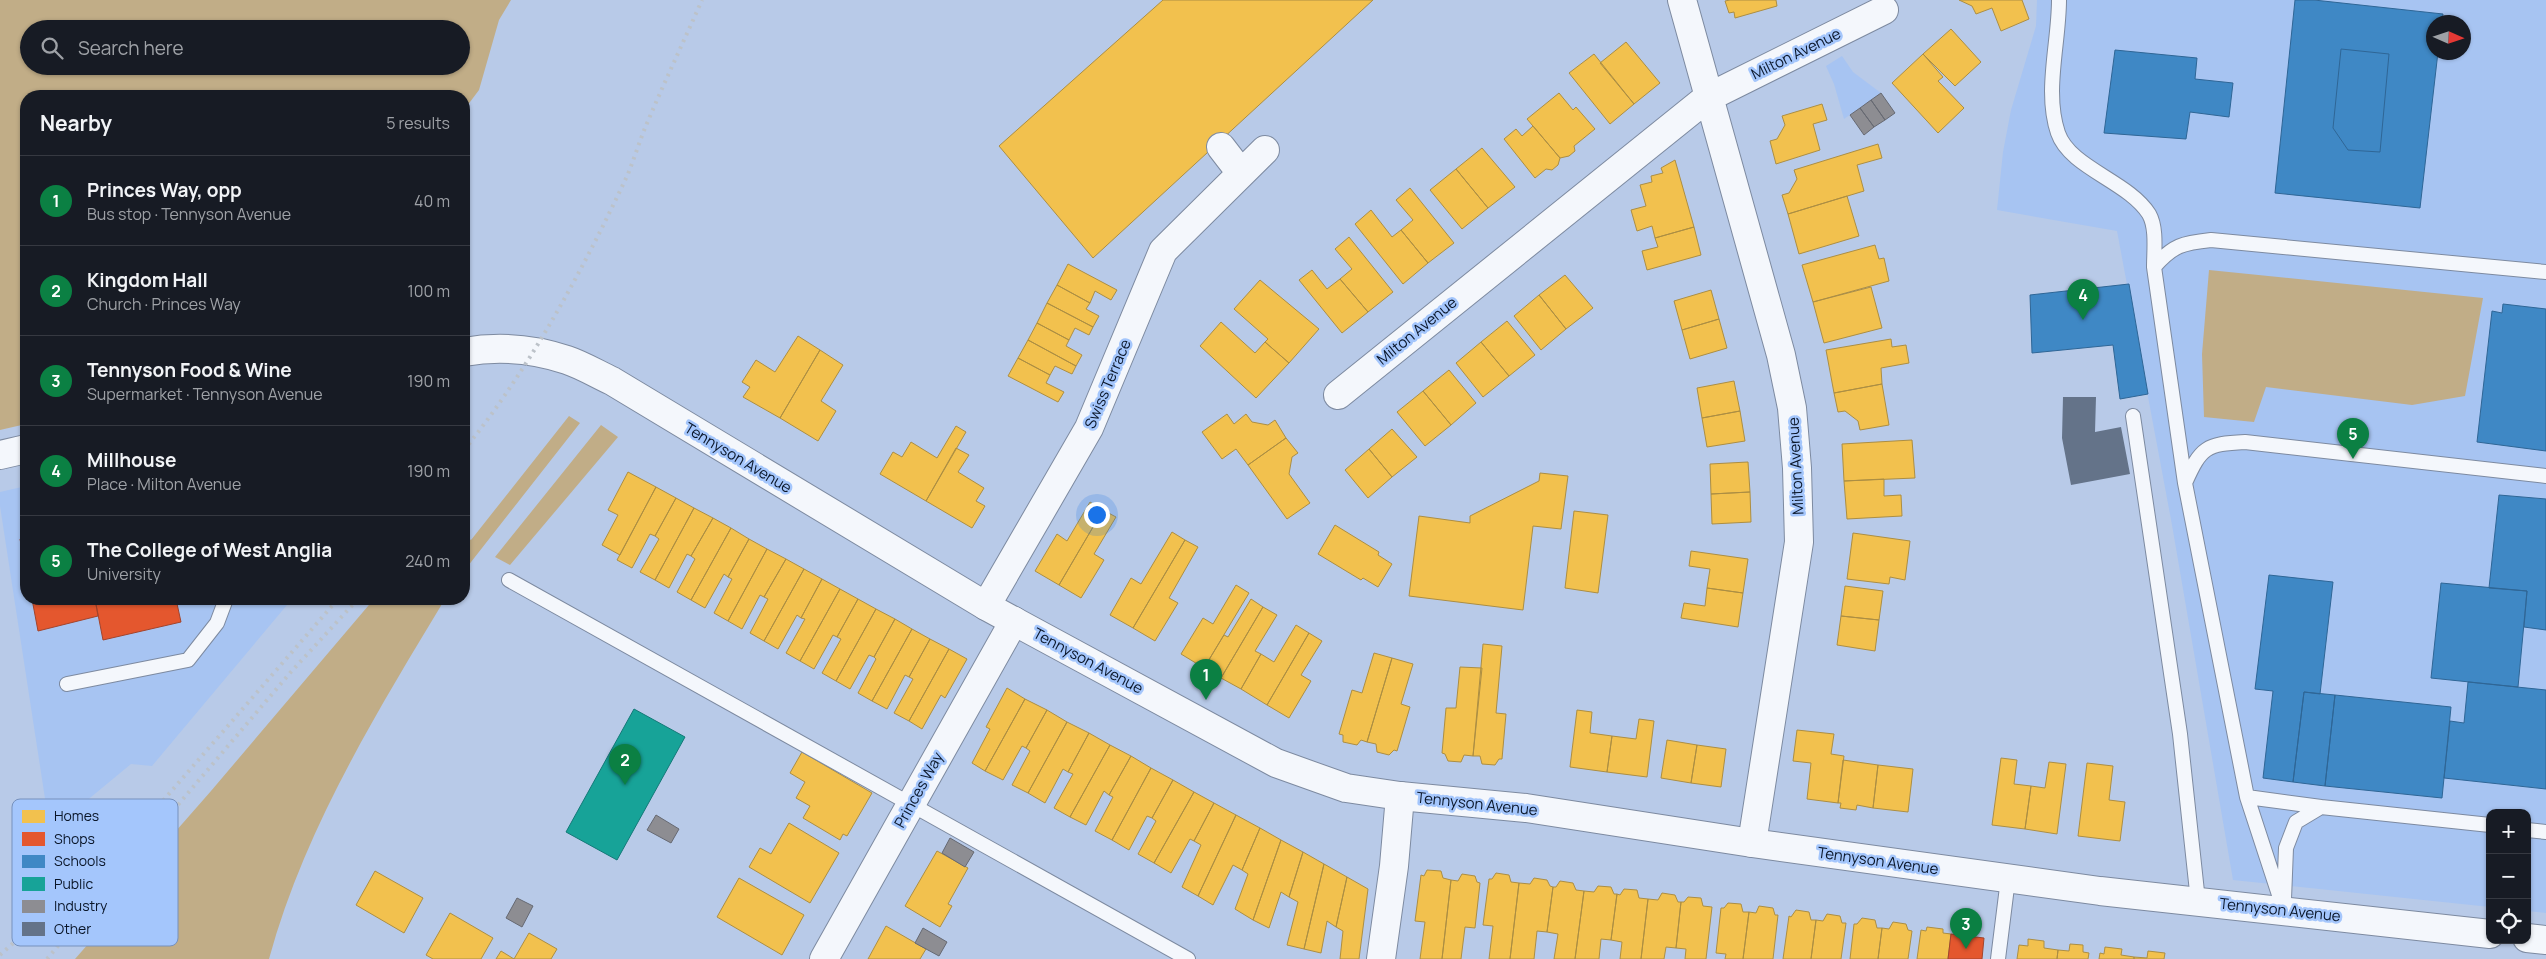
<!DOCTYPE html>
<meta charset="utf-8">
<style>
:root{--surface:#171b24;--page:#20242c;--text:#f1f3f6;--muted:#9ea1a6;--line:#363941;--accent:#0b8043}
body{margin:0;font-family:Manrope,sans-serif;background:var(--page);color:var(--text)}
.controls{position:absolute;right:15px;bottom:15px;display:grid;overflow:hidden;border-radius:10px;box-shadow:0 1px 4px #0004}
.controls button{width:45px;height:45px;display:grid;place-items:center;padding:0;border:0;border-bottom:1px solid var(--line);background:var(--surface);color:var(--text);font:25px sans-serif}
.compass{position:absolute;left:2426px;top:15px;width:45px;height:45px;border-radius:50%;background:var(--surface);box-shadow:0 1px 4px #0004;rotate:93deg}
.you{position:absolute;left:1096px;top:514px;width:18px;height:18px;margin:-12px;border:4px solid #fff;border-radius:50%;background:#1a73e8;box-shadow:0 0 0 8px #1a73e833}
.badge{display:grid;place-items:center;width:32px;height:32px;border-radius:50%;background:var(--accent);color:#fff;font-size:16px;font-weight:700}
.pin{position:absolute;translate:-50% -41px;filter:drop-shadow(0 1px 2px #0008)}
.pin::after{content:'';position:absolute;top:26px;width:18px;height:15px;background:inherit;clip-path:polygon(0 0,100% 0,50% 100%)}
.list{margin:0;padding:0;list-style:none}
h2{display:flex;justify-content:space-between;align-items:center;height:65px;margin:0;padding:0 20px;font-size:21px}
h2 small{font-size:16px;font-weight:400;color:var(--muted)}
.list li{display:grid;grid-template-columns:32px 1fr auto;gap:15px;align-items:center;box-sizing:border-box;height:90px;padding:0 20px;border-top:1px solid var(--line)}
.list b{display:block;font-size:19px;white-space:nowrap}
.list p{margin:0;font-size:16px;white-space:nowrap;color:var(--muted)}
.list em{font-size:16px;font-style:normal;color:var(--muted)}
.icon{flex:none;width:28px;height:28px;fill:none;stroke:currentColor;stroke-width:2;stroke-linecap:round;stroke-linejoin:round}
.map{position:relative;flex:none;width:2546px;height:959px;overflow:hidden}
.search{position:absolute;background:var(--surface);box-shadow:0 1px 4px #0004;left:20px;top:20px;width:450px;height:55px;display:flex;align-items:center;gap:12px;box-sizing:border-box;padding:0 18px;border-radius:28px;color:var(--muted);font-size:19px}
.panel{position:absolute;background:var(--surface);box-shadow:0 1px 4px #0004;left:20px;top:90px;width:450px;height:515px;border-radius:20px}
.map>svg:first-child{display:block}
.built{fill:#a7c4f2;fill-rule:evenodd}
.green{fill:#c1ad87;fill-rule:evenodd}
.homes{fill:#f2c14e;stroke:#ac8e43}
.shops{fill:#e4572e;stroke:#a3442c}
.schools{fill:#3f88c5;stroke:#2f6696}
.public{fill:#17a398;stroke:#137977}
.industry{fill:#8d8d92;stroke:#666972}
.building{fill:#647389}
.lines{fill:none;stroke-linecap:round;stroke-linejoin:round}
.lane-casing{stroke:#7d8aa0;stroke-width:16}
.street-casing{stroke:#7d8aa0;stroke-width:30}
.secondary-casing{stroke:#7d8aa0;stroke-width:30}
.lane{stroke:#f4f7fc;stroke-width:14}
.street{stroke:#f4f7fc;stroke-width:28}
.secondary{stroke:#f4f7fc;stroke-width:28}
.rail{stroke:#bcc2c9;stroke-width:4;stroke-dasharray:2.5 5;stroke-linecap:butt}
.labels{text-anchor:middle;stroke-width:5;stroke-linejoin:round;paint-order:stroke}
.street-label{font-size:15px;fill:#0a1629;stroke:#a4c6fc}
.key{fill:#a4c6fc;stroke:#7691bd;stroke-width:1}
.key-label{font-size:14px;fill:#0a1629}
</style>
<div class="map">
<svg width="2546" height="959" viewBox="0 0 2546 959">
<rect width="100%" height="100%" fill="#b8cae8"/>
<!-- built -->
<path class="built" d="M2037,0H2546V913L2527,911V813H2490V907L2233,880L2172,525L2117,231L1997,210L2003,152L2011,110L2036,26ZM2434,22H2464V52H2434Z
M1842,56L1853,72L1881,93L1844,119L1834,84L1826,66Z
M26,486V599H292L152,766L131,764L50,831L0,506V492Z"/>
<!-- green -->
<path class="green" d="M0,0H511L499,20L479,90L464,110V96H26V424L0,430ZM29,29H461V66H29Z
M2209,270L2483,298L2465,396L2412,405L2266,387L2254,422L2204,417L2202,354Z
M569,416L580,423L464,571V535L471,540Z
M601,425L618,437L510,565L495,557Z
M374,599H445C377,712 304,830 269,959H75L103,927L97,921L211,791Z"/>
<!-- homes -->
<path class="homes" d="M1163,0H1373L1093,258L999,146Z
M1730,0H1776L1777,6L1735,18L1734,12L1729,13L1725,1Z
M1959,0H2022L2029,19L2001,31L1992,8L1976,14L1972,6Z
M1951,29L1981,62L1955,86L1923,54Z
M1626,42L1660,83L1634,104L1600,63Z
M1594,54L1634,104L1610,124L1569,73Z
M1923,54L1943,77L1938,81L1964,108L1938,133L1892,83Z
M1559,93L1573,110L1576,107L1595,129L1574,146L1575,151L1569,156L1560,158L1527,119Z
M1822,104L1827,120L1813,124L1820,150L1776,164L1770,141L1777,139L1785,125L1782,116Z
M1533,126L1560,158L1558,165L1552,170L1546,169L1535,178L1504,139L1516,129L1522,136Z
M1878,144L1882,158L1857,165L1864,191L1788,214L1782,195L1789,193L1797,179L1794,170Z
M1482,148L1515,187L1488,208L1456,169Z
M1675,160L1694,227L1655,238L1652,226L1637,231L1631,210L1646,206L1640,185L1652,182L1651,176L1663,173L1661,168Z
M1456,169L1488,208L1462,229L1430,190Z
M1410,188L1454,243L1428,263L1401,230L1413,220L1396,200Z
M1847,196L1859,236L1799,254L1788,214Z
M1371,210L1392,237L1401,230L1428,263L1403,284L1355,224Z
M1694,227L1701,255L1647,270L1642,251L1658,247L1655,238Z
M1349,237L1393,292L1368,312L1340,279L1352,269L1335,249Z
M1875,245L1879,259L1884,258L1889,281L1813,302L1802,265Z
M1068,264L1117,290L1111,300L1095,291L1090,303L1057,285Z
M1312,270L1327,289L1340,279L1368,312L1342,333L1299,280Z
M1565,275L1593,308L1566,329L1539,295Z
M1260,280L1319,329L1289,363L1265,342L1268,339L1234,309Z
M1057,285L1090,303L1086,309L1099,316L1093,327L1047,303Z
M1871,287L1882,328L1824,343L1813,302Z
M1711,290L1719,319L1682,330L1674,301Z
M1539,295L1566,329L1541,350L1514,316Z
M1047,303L1093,327L1089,335L1075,328L1069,340L1037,323Z
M1719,319L1727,348L1690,359L1682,330Z
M1507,321L1535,355L1509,376L1481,342Z
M1221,322L1255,353L1265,342L1289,363L1256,398L1200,346Z
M1037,323L1069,340L1066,346L1082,355L1076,366L1028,340Z
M798,336L820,350L780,418L743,397L750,387L742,382L756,360L775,372Z
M1891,339L1892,347L1906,345L1909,363L1881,368L1882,384L1834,393L1826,350Z
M1028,340L1076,366L1072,374L1055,366L1050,375L1018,358Z
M1481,342L1509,376L1483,397L1456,363Z
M820,350L843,365L821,401L836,411L818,441L780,418Z
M1018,358L1050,375L1046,383L1064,392L1058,402L1008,376Z
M1449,370L1476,403L1451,425L1423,391Z
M1734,381L1740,411L1702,418L1697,388Z
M1882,384L1889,425L1860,430L1858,421L1845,411L1838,412L1834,393Z
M1423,391L1451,425L1425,446L1397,412Z
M1740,411L1745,441L1707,447L1702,418Z
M1227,414L1234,424L1246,414L1252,422L1268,425L1275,420L1286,438L1248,465L1236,449L1222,459L1202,432Z
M956,426L966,432L926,501L880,474L893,452L902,457L911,442L937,458Z
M1392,429L1417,457L1392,477L1369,449Z
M1286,438L1298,453L1292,457L1289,474L1310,503L1287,519L1248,465Z
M1912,440L1915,478L1844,481L1842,444Z
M956,448L969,455L958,472L984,488L976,501L985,506L972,528L926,501Z
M1369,449L1392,477L1368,498L1345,470Z
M1748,462L1750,492L1711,494L1710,464Z
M628,472L656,487L620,555L602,545L618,515L608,510Z
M1540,473L1568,476L1561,529L1533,526L1523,610L1409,596L1419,516L1470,523V516L1539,481Z
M1884,479V496L1901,495L1902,516L1847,519L1844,481Z
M656,487L676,498L655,536L650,534L632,568L617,560Z
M1750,492L1751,522L1712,524L1711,494Z
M676,498L694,508L655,580L640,572L659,539L655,536Z
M1090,502L1103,510L1059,585L1035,571L1057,534L1067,541Z
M694,508L713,518L691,556L687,554L669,588L655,580Z
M1103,510L1116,517L1094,554L1104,560L1081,598L1059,585Z
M1574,511L1608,515L1598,593L1565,588Z
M713,518L731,528L691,600L677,592L695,559L691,556Z
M1335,525L1379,552L1378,555L1392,564L1378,587L1363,578L1361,580L1318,554Z
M731,528L749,539L728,577L724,574L705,608L691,600Z
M1172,532L1185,540L1133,628L1110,615L1131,578L1141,584Z
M1853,533L1910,541L1905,580L1890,577L1889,584L1847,579Z
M749,539L767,549L728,621L714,613L732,579L728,577Z
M1185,540L1198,547L1169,598L1178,603L1155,641L1133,628Z
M767,549L786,559L764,597L760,595L742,629L728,621Z
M1691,551L1748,559L1743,593L1707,588L1710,569L1689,566Z
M786,559L804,569L764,641L750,633L768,599L764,597Z
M804,569L822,579L801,618L797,615L778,649L764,641Z
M822,579L840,589L800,661L786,653L805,619L801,618Z
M1236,585L1249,593L1204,668L1181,654L1203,618L1213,624Z
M1845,586L1883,591L1879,620L1841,616Z
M1707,588L1743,593L1738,627L1681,618L1684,603L1705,606Z
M840,589L858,599L837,637L833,635L814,669L800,661Z
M858,599L876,609L836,681L822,673L841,639L837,637Z
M1251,599L1263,607L1221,678L1204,668L1224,635L1228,637Z
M1263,607L1277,615L1255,651L1261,654L1241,689L1221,678Z
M876,609L895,619L874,657L869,655L850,689L836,681Z
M1841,616L1879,620L1875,651L1837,645Z
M895,619L912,629L872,701L858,693L876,659L874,657Z
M1296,625L1309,633L1267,705L1241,689L1261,654L1274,662Z
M912,629L930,639L909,677L905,675L887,709L872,701Z
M1309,633L1322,641L1301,675L1311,681L1289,718L1267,705Z
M930,639L949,649L909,721L894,713L913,679L909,677Z
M1483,644L1502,646L1496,713L1506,714L1502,759H1499L1495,765L1482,764L1480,756H1473Z
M949,649L967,659L945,698L941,695L922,729L909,721Z
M1374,653L1392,658L1367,742L1361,740L1357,745L1343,742V735L1339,734L1352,690L1362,693Z
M1392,658L1413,664L1401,704L1410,707L1397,751L1394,750L1389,755L1377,752L1376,744L1367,742Z
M1460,667L1482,668L1473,756L1464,755L1461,762L1448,761L1445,754L1442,753L1446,708H1456Z
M1007,688L1025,699L985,771L972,763L990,729L986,727Z
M1025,699L1047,710L1026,748L1022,746L1003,780L985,771Z
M1047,710L1067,722L1028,793L1012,785L1030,751L1026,748Z
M1577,710L1592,712L1590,733L1612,736L1607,772L1570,767Z
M1639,719L1654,721L1647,777L1607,772L1612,736L1636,739Z
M1067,722L1089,733L1068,772L1063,769L1045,803L1028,793Z
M1797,730L1834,734L1831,754L1844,756L1838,803L1807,799L1811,763L1793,761Z
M1089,733L1110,745L1070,817L1054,808L1073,774L1068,772Z
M1667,740L1697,745L1691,783L1661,778Z
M1110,745L1131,756L1109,795L1104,791L1086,825L1070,817Z
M1697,745L1726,749L1721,787L1691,783Z
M802,752L872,793L847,836L843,834L840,840L803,818L810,806L796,798L805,782L790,773Z
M1131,756L1151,768L1112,840L1095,831L1113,797L1109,795Z
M2001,758L2017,760L2014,784L2031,786L2025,829L1992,825Z
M1843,760L1878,765L1873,808L1857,805L1856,810L1840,808L1841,803H1838Z
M2049,762L2066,764L2057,834L2025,829L2031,786L2045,788Z
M2087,763L2113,766L2109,800L2125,802L2120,841L2078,836Z
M1878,765L1913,769L1908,812L1873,808Z
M1151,768L1173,780L1152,818L1147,816L1129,850L1112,840Z
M1173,780L1194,792L1154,863L1138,854L1156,821L1152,818Z
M1194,792L1214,803L1194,841L1190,839L1171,873L1154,863Z
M1214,803L1236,815L1198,896L1182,887L1201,845L1194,841Z
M1236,815L1260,828L1242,870L1233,865L1213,905L1198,896Z
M789,823L839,853L810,903L749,867L760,848L771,854Z
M1260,828L1281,840L1253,920L1235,909L1248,874L1242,870Z
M1281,840L1303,852L1289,897L1281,892L1269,928L1253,920Z
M937,851L968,868L948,904L952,906L940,927L905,906Z
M1303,852L1324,864L1304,949L1287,945L1298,902L1289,897Z
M1324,864L1347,877L1336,927L1327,921L1321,953L1304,949Z
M1427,870L1441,871L1443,878L1451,880L1442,959H1420L1425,922L1415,921L1421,875L1424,876Z
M375,871L423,898L404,933L356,905Z
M1496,873L1509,875L1511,882L1519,883L1510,959H1489L1493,926L1483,925L1489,879H1492Z
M1462,874L1475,876L1477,882L1480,883L1475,928L1465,927L1461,959H1442L1451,880L1458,881Z
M1347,877L1368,889L1359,959H1340L1343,931L1336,927Z
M739,878L804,915L782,955L717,917Z
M1534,878L1547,880L1550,886L1553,887L1547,932L1537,931L1534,959H1510L1519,883L1530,884Z
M1560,881L1573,883L1576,890L1584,891L1575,959H1554L1558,934L1547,932L1553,887H1556Z
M1598,886L1611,887L1614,894H1617L1611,940L1601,939L1599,959H1575L1584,891L1594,892Z
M1624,889L1637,890L1639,898L1648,899L1641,959H1620L1622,942L1611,940L1617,894L1620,895Z
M1662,893L1675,895L1678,902H1681L1676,948L1666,947L1664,959H1641L1648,899L1658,900Z
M1688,897L1701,898L1703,906L1712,907L1706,959H1685L1686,949L1676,948L1681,902H1684Z
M1728,903L1741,904L1743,912H1749L1743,959H1725L1726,954L1716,953L1721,908H1724Z
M1759,906L1773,908L1775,915H1778L1773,959H1743L1749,912L1756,913Z
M1796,910L1809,912L1811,920H1816L1811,959H1783L1789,916L1791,917Z
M450,913L493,938L481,959H433L426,955Z
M1827,914L1840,916L1842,923H1846L1841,959H1811L1816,920L1823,921Z
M1862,918L1875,920L1877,928H1882L1878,959H1850L1854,924H1857Z
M1893,922L1906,924L1908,930L1912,931L1908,959H1878L1882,928L1889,929Z
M886,926L926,949L920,959H868Z
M1927,927L1943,929V933L1951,934L1948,959H1917L1921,930L1926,931Z
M529,933L557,949L551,959H514Z
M2028,939L2044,941V948L2058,950L2057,959H2017L2019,945L2028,946Z
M2070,944L2083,945V952L2089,953L2088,959H2057L2058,950L2069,951Z
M2105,947L2122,949L2121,955L2134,957V959H2099L2100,953L2104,954Z
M501,951L514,959H496Z
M2148,951L2165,953L2164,959H2134V957L2147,958Z"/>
<!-- shops -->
<path class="shops" d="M26,538V571L20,539Z
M32,599H95L98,616L38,631Z
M95,599H176L181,622L103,640Z
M1951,934L1984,938L1982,959H1948Z"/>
<!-- schools -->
<path class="schools" d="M2295,0H2314L2443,14L2442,22H2434V52H2438L2420,208L2275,193Z
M2341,49L2389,54L2380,152L2348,150L2333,128Z
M2115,50L2197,58L2195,79L2233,83L2229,117L2190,112L2186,139L2104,133Z
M2129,284L2148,394L2120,399L2113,345L2032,353L2030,295Z
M2503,304L2546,309V451L2477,442L2492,311L2502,313Z
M2499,495L2546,499V630L2524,627L2527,591L2489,588Z
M2269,575L2333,582L2320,694L2304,692L2293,782L2263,778L2273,691L2255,689Z
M2441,583L2527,591L2518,687L2431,678Z
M2468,682L2546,690V789L2444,778L2450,721L2464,723Z
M2304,692L2335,695L2325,786L2293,782Z
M2335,695L2451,707L2442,798L2325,786Z"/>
<!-- public -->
<path class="public" d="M634,709L685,737L617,860L566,832Z"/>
<!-- industry -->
<path class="industry" d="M1881,93L1895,113L1885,120L1871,100Z
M1871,100L1885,120L1874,127L1860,108Z
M1860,108L1874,127L1864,135L1850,115Z
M656,815L679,829L671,843L647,830Z
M950,838L974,852L965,867L942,853Z
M517,898L533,906L522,927L506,918Z
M923,928L947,942L939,956L915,943Z"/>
<!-- building -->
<path class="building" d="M2063,397H2096L2095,432L2121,427L2130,474L2071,485L2062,438Z"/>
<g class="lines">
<!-- lane casing -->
<g class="lane-casing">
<path id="lane" d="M2059,0C2059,43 2044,92 2058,133C2070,168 2128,181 2149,214C2157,228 2154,251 2154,267L2185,483L2247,797L2284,910
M2154,267C2173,245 2183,243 2211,240L2546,272
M2133,416L2180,734L2198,901
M2185,483C2201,447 2206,444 2245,442L2546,476
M509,580L1188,959
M67,684L188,660L217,623L226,599
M2247,797L2321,807
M2527,830L2546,832
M2284,899L2286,848L2296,822L2321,807L2490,825
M1998,959L2008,879"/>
</g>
<!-- street casing -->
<g class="street-casing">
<path id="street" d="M1682,0L1781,355L1792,408L1797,468L1799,542L1752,843
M1221,147L1241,173
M1338,395L1707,98L1884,10
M986,606L1089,428L1163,251L1265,150
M824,959L1014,621
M1381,959L1394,866L1400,796"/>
</g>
<!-- secondary casing -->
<g class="secondary-casing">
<path id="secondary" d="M464,352C498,346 534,349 567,360C582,365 597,374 612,381L986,606L1276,763L1346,788L1400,796L1526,808L1752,843L2100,891L2490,934
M0,455L26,449
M2527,938L2546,940"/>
</g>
<!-- lane -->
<use href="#lane" class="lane"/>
<!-- street -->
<use href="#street" class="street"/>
<!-- secondary -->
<use href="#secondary" class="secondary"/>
<!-- rail -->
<path class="rail" d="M464,450C529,370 584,268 628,174C634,159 639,143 645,128C663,85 683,43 702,0
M0,955L85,879L148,818L338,599
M47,959L290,673L358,599"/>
</g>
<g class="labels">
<!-- street labels -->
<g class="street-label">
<text transform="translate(1796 54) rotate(-26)" y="5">Milton Avenue</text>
<text transform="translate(1417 331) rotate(-39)" y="5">Milton Avenue</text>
<text transform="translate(1108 384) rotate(-67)" y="5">Swiss Terrace</text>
<text transform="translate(738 458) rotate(31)" y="5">Tennyson Avenue</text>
<text transform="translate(1796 466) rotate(-93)" y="5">Milton Avenue</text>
<text transform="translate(1088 661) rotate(28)" y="5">Tennyson Avenue</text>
<text transform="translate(919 790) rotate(-61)" y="5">Princes Way</text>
<text transform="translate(1477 804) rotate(6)" y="5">Tennyson Avenue</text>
<text transform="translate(1878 861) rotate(8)" y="5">Tennyson Avenue</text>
<text transform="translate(2280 910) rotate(6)" y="5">Tennyson Avenue</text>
</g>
</g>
<!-- legend -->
<rect x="12" y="799" width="166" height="147" rx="8" class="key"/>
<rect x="22" y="810" width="23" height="13" fill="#f2c14e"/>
<rect x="22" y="832" width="23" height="14" fill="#e4572e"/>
<rect x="22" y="855" width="23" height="13" fill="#3f88c5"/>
<rect x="22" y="877" width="23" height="14" fill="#17a398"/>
<rect x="22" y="900" width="23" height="13" fill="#8d8d92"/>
<rect x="22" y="922" width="23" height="14" fill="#647389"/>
<g class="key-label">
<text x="54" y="821">Homes</text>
<text x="54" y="844">Shops</text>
<text x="54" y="866">Schools</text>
<text x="54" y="889">Public</text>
<text x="54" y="911">Industry</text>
<text x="54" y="934">Other</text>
</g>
</svg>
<div class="controls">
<button>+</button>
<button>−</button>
<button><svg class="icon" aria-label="locate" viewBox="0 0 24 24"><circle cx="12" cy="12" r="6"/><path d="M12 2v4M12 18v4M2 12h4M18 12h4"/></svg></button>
</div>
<svg class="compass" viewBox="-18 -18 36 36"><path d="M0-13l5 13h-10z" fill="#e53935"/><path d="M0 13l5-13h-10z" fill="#9ea1a6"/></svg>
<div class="you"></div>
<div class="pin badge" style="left:1206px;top:700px">1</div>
<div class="pin badge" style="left:625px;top:785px">2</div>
<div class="pin badge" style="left:1966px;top:949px">3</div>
<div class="pin badge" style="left:2083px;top:320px">4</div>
<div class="pin badge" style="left:2353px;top:459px">5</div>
<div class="search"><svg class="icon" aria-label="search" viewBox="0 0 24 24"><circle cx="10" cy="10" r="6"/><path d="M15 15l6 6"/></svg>Search here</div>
<section class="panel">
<h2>Nearby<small>5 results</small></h2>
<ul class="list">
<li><span class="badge">1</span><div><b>Princes Way, opp</b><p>Bus stop · Tennyson Avenue</p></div><em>40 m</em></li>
<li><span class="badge">2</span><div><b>Kingdom Hall</b><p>Church · Princes Way</p></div><em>100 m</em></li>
<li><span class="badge">3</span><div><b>Tennyson Food &amp; Wine</b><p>Supermarket · Tennyson Avenue</p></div><em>190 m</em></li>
<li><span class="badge">4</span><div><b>Millhouse</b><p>Place · Milton Avenue</p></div><em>190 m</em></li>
<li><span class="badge">5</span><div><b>The College of West Anglia</b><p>University</p></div><em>240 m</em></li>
</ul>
</section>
</div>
